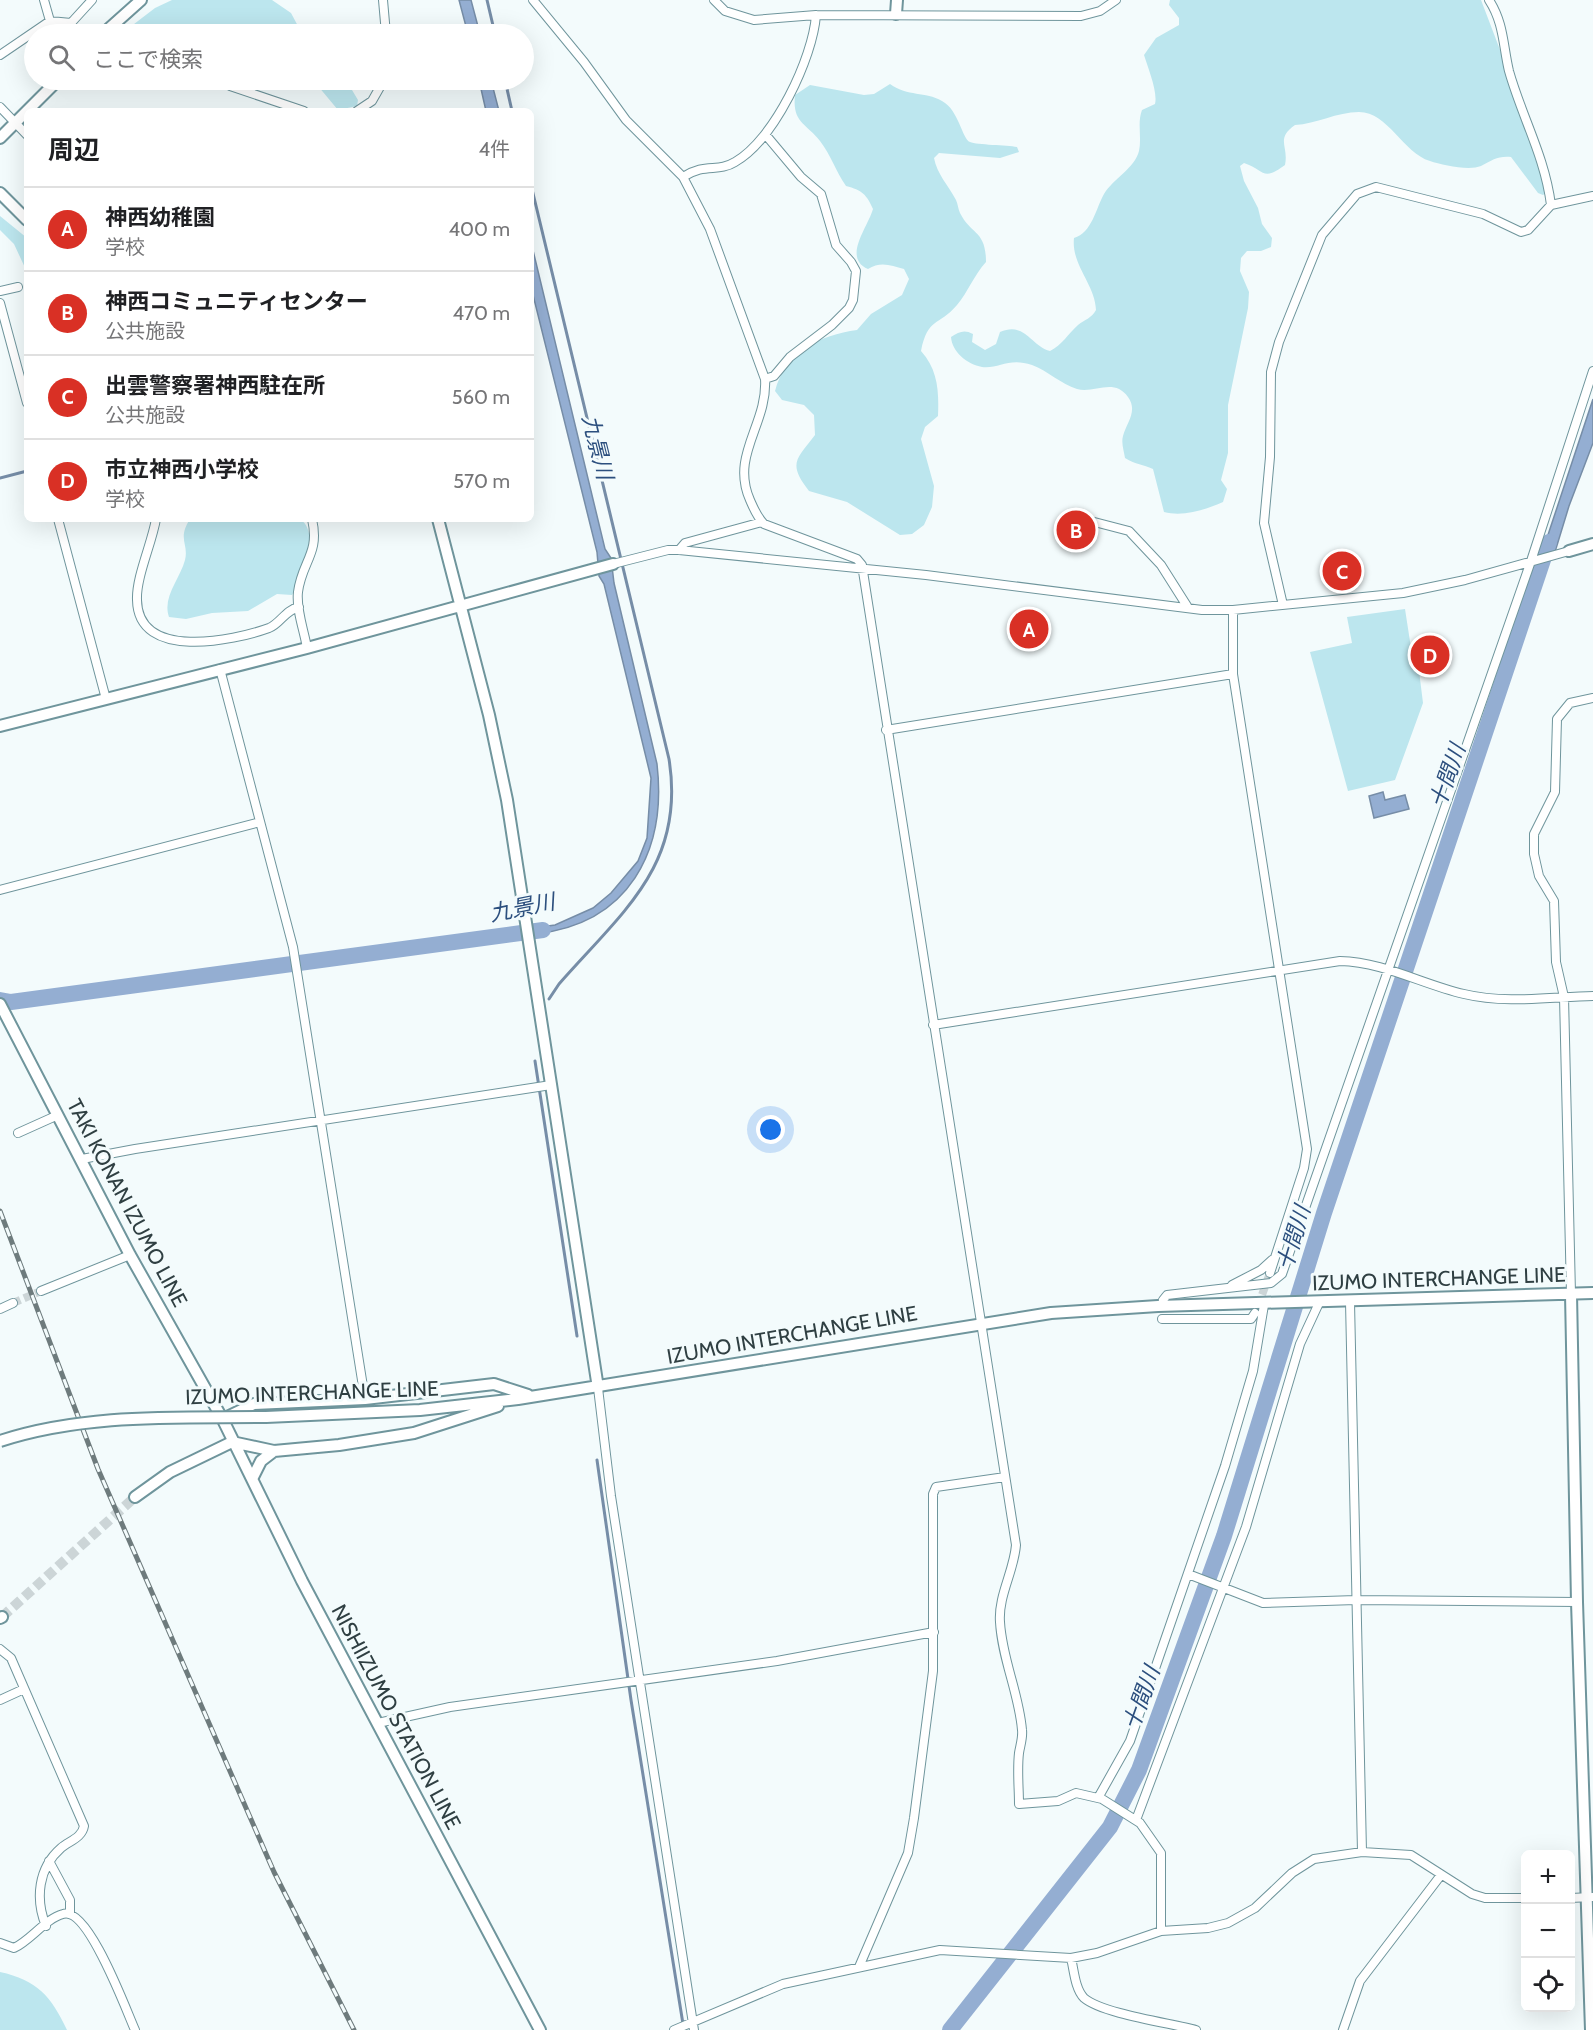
<!DOCTYPE html>
<html lang="ja">
<meta charset="utf-8">
<style>
:root{--surface:#fff;--page:#f6f6f6;--text:#202124;--muted:#757577;--line:#e0e0e0;--accent:#d93025}
body{margin:0;font-family:Cabin,"Noto Sans JP",sans-serif;background:var(--page);color:var(--text)}
.controls{position:absolute;right:18px;bottom:18px;display:grid;overflow:hidden;border-radius:9px;box-shadow:0 6px 24px #0002}
.controls button{width:54px;height:54px;display:grid;place-items:center;padding:0;border:0;border-bottom:2px solid var(--line);background:var(--surface);color:var(--text);font:30px sans-serif}
.you{position:absolute;left:771px;top:1130px;width:21px;height:21px;margin:-15px;border:4px solid #fff;border-radius:50%;background:#1a73e8;box-shadow:0 0 0 9px #1a73e833}
.badge{display:grid;place-items:center;width:39px;height:39px;border-radius:50%;background:var(--accent);color:#fff;font-size:20px;font-weight:700}
.pin{position:absolute;translate:-50% -50%;border:3px solid #fff;box-shadow:0 2px 6px #0006}
.list{margin:0;padding:0;list-style:none}
h2{display:flex;justify-content:space-between;align-items:center;height:78px;margin:0;padding:0 24px;font-size:26px}
h2 small{font-size:20px;font-weight:400;color:var(--muted)}
.list li{display:grid;grid-template-columns:39px 1fr auto;gap:18px;align-items:center;box-sizing:border-box;height:84px;padding:0 24px;border-top:2px solid var(--line)}
.list b{display:block;font-size:22px;white-space:nowrap}
.list p{margin:0;font-size:20px;white-space:nowrap;color:var(--muted)}
.list em{font-size:20px;font-style:normal;color:var(--muted)}
.icon{flex:none;width:33px;height:33px;fill:none;stroke:currentColor;stroke-width:2;stroke-linecap:round;stroke-linejoin:round}
.map{position:relative;flex:none;width:1593px;height:2030px;overflow:hidden}
.search{position:absolute;background:var(--surface);box-shadow:0 6px 24px #0002;left:24px;top:24px;width:510px;height:66px;display:flex;align-items:center;gap:15px;box-sizing:border-box;padding:0 21px;border-radius:33px;color:var(--muted);font-size:22px}
.panel{position:absolute;background:var(--surface);box-shadow:0 6px 24px #0002;left:24px;top:108px;width:510px;height:414px;border-radius:9px}
.map>svg:first-child{display:block}
.green{fill:#bce6ee}
.water{fill:#94aed2;stroke:#768da7;stroke-width:1.5}
.lines{fill:none;stroke-linecap:round;stroke-linejoin:round}
.stream{stroke:#768da7;stroke-width:3}
.river{stroke:#94aed2;stroke-width:16}
.street-tunnel{stroke:#ccd5d7;stroke-width:8;stroke-dasharray:8 4;stroke-linecap:butt}
.secondary-tunnel{stroke:#ccd5d7;stroke-width:10;stroke-dasharray:10 5;stroke-linecap:butt}
.street-casing{stroke:#6f959c;stroke-width:10}
.secondary-casing{stroke:#6f959c;stroke-width:14}
.street{stroke:#fff;stroke-width:8}
.secondary{stroke:#fff;stroke-width:10}
.rail-casing{stroke:#6e7b7d;stroke-width:5}
.rail{stroke:#f3fbfc;stroke-width:3;stroke-dasharray:9;stroke-linecap:butt}
.secondary-bridge-casing{stroke:#6f959c;stroke-width:14;stroke-linecap:butt}
.secondary-bridge{stroke:#fff;stroke-width:10}
.labels{text-anchor:middle;stroke-width:6;stroke-linejoin:round;paint-order:stroke}
.street-label{font-size:21px;fill:#2f3f42;stroke:#f3fbfc}
.water-label{font-size:22px;font-style:italic;fill:#2c4f7e;stroke:#f3fbfc}
</style>
<div class="map">
<svg width="1593" height="2030" viewBox="0 0 1593 2030">
<rect width="100%" height="100%" fill="#f3fbfc"/>
<!-- green -->
<path class="green" d="M172,0H272L291,13L299,28L334,34H121L155,8Z
M1170,0H1481L1534,139L1547,192L1543,195L1538,193L1511,157C1497,156 1493,160 1481,166C1469,171 1442,165 1430,161C1403,153 1388,112 1359,112C1337,112 1316,124 1295,125C1275,139 1289,146 1285,165C1262,182 1265,170 1244,163L1240,166L1244,181L1258,208L1262,224L1272,238L1271,247L1261,251H1247L1241,258L1240,271L1249,292L1248,308L1228,405V453L1221,480L1227,489L1223,502C1205,510 1183,517 1164,512L1153,469C1143,464 1136,465 1125,458C1124,451 1121,443 1123,436C1127,422 1138,411 1128,397C1114,377 1094,394 1077,389C1061,384 1048,371 1032,365C1009,357 999,369 982,367C967,364 952,352 951,337C959,332 964,329 973,334L972,342L985,350L996,344L1000,332C1025,321 1031,346 1050,351C1062,345 1068,334 1078,325C1085,319 1091,319 1096,310C1095,284 1071,265 1074,238C1092,233 1096,208 1104,194C1113,179 1135,168 1139,151C1142,137 1137,123 1142,110L1155,104C1158,92 1148,68 1144,55L1156,38L1179,25V18L1169,5Z
M313,80H346L358,100L357,106L338,110Z
M890,84C908,97 925,91 942,101C959,110 962,139 970,142C977,145 1007,145 1017,147L1019,152L1000,158L939,153L934,158C937,174 948,185 956,200C958,204 958,209 960,213C971,235 986,230 986,262C974,275 968,292 957,305C938,327 928,317 921,351C938,370 939,391 938,416L925,427L921,439L934,486L932,507L924,525L912,534L900,535L847,502L809,491C787,463 797,459 815,435L814,415L804,405L782,400L775,391C785,352 820,335 857,330L871,314L902,295L909,279L904,269C891,265 880,261 868,269C842,258 868,227 873,209C867,195 862,190 846,186C836,172 831,155 820,141C806,123 792,123 795,95L810,85L864,95L874,94Z
M0,216L27,238V272L14,244L0,230Z
M190,519H254L262,522L300,519C321,533 304,578 292,595L277,594L248,611L212,613L186,619L169,617C162,597 180,579 185,560C189,544 177,539 190,519Z
M1405,609L1411,648L1416,647L1423,703L1395,780L1348,791L1310,652L1352,643L1347,617Z
M0,1972C37,1980 51,1996 67,2030H0Z"/>
<!-- water -->
<path class="water" d="M459,0H471L480,34H468Z
M479,80H491L499,111H486Z
M531,242L605,549L611,558L614,583L657,764C667,851 629,924 535,934L534,928L555,925L593,908L611,893L638,861L647,838L651,778L604,584L599,576L597,552L531,287Z
M1593,399V443L1569,506L1555,552L1541,556Z
M1383,792L1385,800L1405,795L1409,809L1374,818L1369,796Z"/>
<g class="lines">
<!-- stream -->
<path class="stream" d="M487,0L495,34
M505,80L512,111
M531,185L669,759C686,865 622,912 559,984L549,999
M0,478L27,471
M535,1061L577,1336
M597,1460L631,1700L683,2024"/>
<!-- river -->
<path class="river" d="M0,1000L11,1002L543,930
M950,2030L1110,1827L1139,1770L1224,1536L1324,1213L1549,542"/>
<!-- street-tunnel -->
<path class="street-tunnel" d="M13,1303L41,1291
M1258,1306L1270,1273"/>
<!-- secondary-tunnel -->
<path class="secondary-tunnel" d="M2,1617L135,1497"/>
<!-- street casing -->
<g class="street-casing">
<path id="street" d="M44,0L50,21
M383,0L386,34
M533,0L584,62L626,120L683,177L710,229L765,379C768,424 730,455 750,500C754,509 757,517 764,524L857,559L862,565L1016,1545C1014,1571 998,1596 1000,1622C1002,1659 1019,1693 1022,1730C1023,1738 1020,1746 1019,1753C1017,1770 1019,1788 1019,1804L1058,1801L1076,1793L1102,1799L1140,1823L1161,1853V1931
M714,0L725,11L754,20L816,15L1081,16L1100,11L1116,0
M1489,0C1504,23 1503,46 1509,71C1522,117 1545,157 1551,205
M0,55L50,21L71,23L92,0
M230,86L304,111
M0,107L27,135
M357,111L372,101L384,80
M765,134L801,177L821,194L836,245L851,262L856,271L853,300L849,308L832,325L790,357L774,376L765,379
M683,177C706,162 717,173 735,162C774,140 813,58 816,15
M0,291L18,287
M0,303L27,403
M1079,518L1129,531L1161,565L1187,606
M58,519L106,699
M156,519C152,543 136,577 137,600C138,661 233,641 269,628C281,623 285,610 299,607
M679,550L685,543L762,522
M613,564L668,550H679L926,575L1202,610H1233L1403,593L1465,580L1569,551
M1283,605L1264,523L1270,457L1271,372L1279,342L1322,235L1357,194L1376,187L1483,214L1521,232L1528,230L1551,205L1593,196
M1233,610V674L1307,1149L1304,1168L1270,1273
M307,648C304,630 296,610 298,592C302,561 320,554 312,519
M220,669L293,947L365,1399
M886,730L1233,674
M0,890L260,822
M933,1025L1340,961C1384,962 1421,984 1464,994C1505,1004 1551,997 1593,996
M18,1133L58,1115
M82,1159L135,1149L551,1085
M1232,1285L1261,1270L1272,1260
M41,1291L130,1255
M1571,1294L1564,997L1556,962L1554,901L1539,876L1534,854V834L1555,792L1557,719L1570,703L1593,698
M1163,1300L1167,1295L1271,1283L1282,1274L1531,561L1593,371
M1350,1302L1362,1852
M0,1309L13,1303
M1162,1319H1251L1255,1313
M598,1388L611,1496L694,2030
M1188,1574L1263,1603L1356,1600L1577,1602
M0,1649L11,1658L84,1826C82,1838 69,1841 61,1848C38,1868 35,1899 46,1926
M0,1700L24,1689
M378,1723L450,1707L777,1661L934,1632
M1098,1798L1130,1741L1225,1466L1253,1371L1264,1305
M1136,1820L1246,1527L1300,1344L1319,1303
M49,1861L70,1900V1913
M1570,1898L1593,1897
M0,1943L14,1948C31,1940 45,1919 63,1914C88,1906 126,2010 135,2030
M1071,1958C1074,1970 1075,1989 1084,1998C1103,2014 1170,2023 1196,2030
M859,1967L908,1853L914,1818L933,1671V1494L936,1487L1005,1477
M674,2030L783,1984L940,1950L1071,1958L1097,1953L1161,1931L1208,1928L1228,1923L1255,1908L1292,1873L1314,1859L1362,1852L1411,1855L1472,1894L1485,1898H1526
M1343,2030L1360,1981L1441,1875"/>
</g>
<!-- secondary casing -->
<g class="secondary-casing">
<path id="secondary" d="M896,14L897,0
M103,34L141,0
M0,138L58,80
M0,193L27,220
M438,519L489,715L507,800L598,1388
M1569,551L1593,544
M0,726L307,648L613,564
M0,1004L130,1255L223,1420L302,1581L540,2030
M1571,1294L1577,1602L1591,2030
M266,1417L420,1410L518,1399L1051,1313L1158,1306L1593,1293
M223,1419L254,1404L365,1399L494,1384L528,1395
M252,1479L261,1461L274,1451
M135,1497L170,1472L232,1442L274,1451L339,1445L414,1433L498,1406
M0,1618L2,1617"/>
</g>
<!-- street -->
<use href="#street" class="street"/>
<!-- secondary -->
<use href="#secondary" class="secondary"/>
<!-- rail casing -->
<g class="rail-casing">
<path id="rail" d="M0,1211L98,1469L274,1872L354,2030"/>
</g>
<!-- rail -->
<use href="#rail" class="rail"/>
<!-- secondary-bridge casing -->
<g class="secondary-bridge-casing">
<path id="secondary-bridge" d="M0,1441C86,1413 177,1418 266,1417"/>
</g>
<!-- secondary-bridge -->
<use href="#secondary-bridge" class="secondary-bridge"/>
</g>
<g class="labels">
<!-- street labels -->
<g class="street-label">
<text transform="translate(127 1203) rotate(62)" y="7">TAKI KONAN IZUMO LINE</text>
<text transform="translate(1439 1279) rotate(-2)" y="7">IZUMO INTERCHANGE LINE</text>
<text transform="translate(792 1335) rotate(-10)" y="7">IZUMO INTERCHANGE LINE</text>
<text transform="translate(312 1393) rotate(-2)" y="7">IZUMO INTERCHANGE LINE</text>
<text transform="translate(396 1717) rotate(62)" y="7">NISHIIZUMO STATION LINE</text>
</g>
<!-- water labels -->
<g class="water-label">
<text transform="translate(598 447) rotate(76)" y="8">九景川</text>
<text transform="translate(1447 776) rotate(-71)" y="8">十間川</text>
<text transform="translate(522 907) rotate(-11)" y="8">九景川</text>
<text transform="translate(1293 1238) rotate(-73)" y="8">十間川</text>
<text transform="translate(1141 1698) rotate(-70)" y="8">十間川</text>
</g>
</g>
</svg>
<div class="controls">
<button>+</button>
<button>−</button>
<button><svg class="icon" aria-label="locate" viewBox="0 0 24 24"><circle cx="12" cy="12" r="6"/><path d="M12 2v4M12 18v4M2 12h4M18 12h4"/></svg></button>
</div>
<div class="you"></div>
<div class="pin badge" style="left:1029px;top:629px">A</div>
<div class="pin badge" style="left:1076px;top:530px">B</div>
<div class="pin badge" style="left:1342px;top:571px">C</div>
<div class="pin badge" style="left:1430px;top:655px">D</div>
<div class="search"><svg class="icon" aria-label="search" viewBox="0 0 24 24"><circle cx="10" cy="10" r="6"/><path d="M15 15l6 6"/></svg>ここで検索</div>
<section class="panel">
<h2>周辺<small>4件</small></h2>
<ul class="list">
<li><span class="badge">A</span><div><b>神西幼稚園</b><p>学校</p></div><em>400 m</em></li>
<li><span class="badge">B</span><div><b>神西コミュニティセンター</b><p>公共施設</p></div><em>470 m</em></li>
<li><span class="badge">C</span><div><b>出雲警察署神西駐在所</b><p>公共施設</p></div><em>560 m</em></li>
<li><span class="badge">D</span><div><b>市立神西小学校</b><p>学校</p></div><em>570 m</em></li>
</ul>
</section>
</div>
